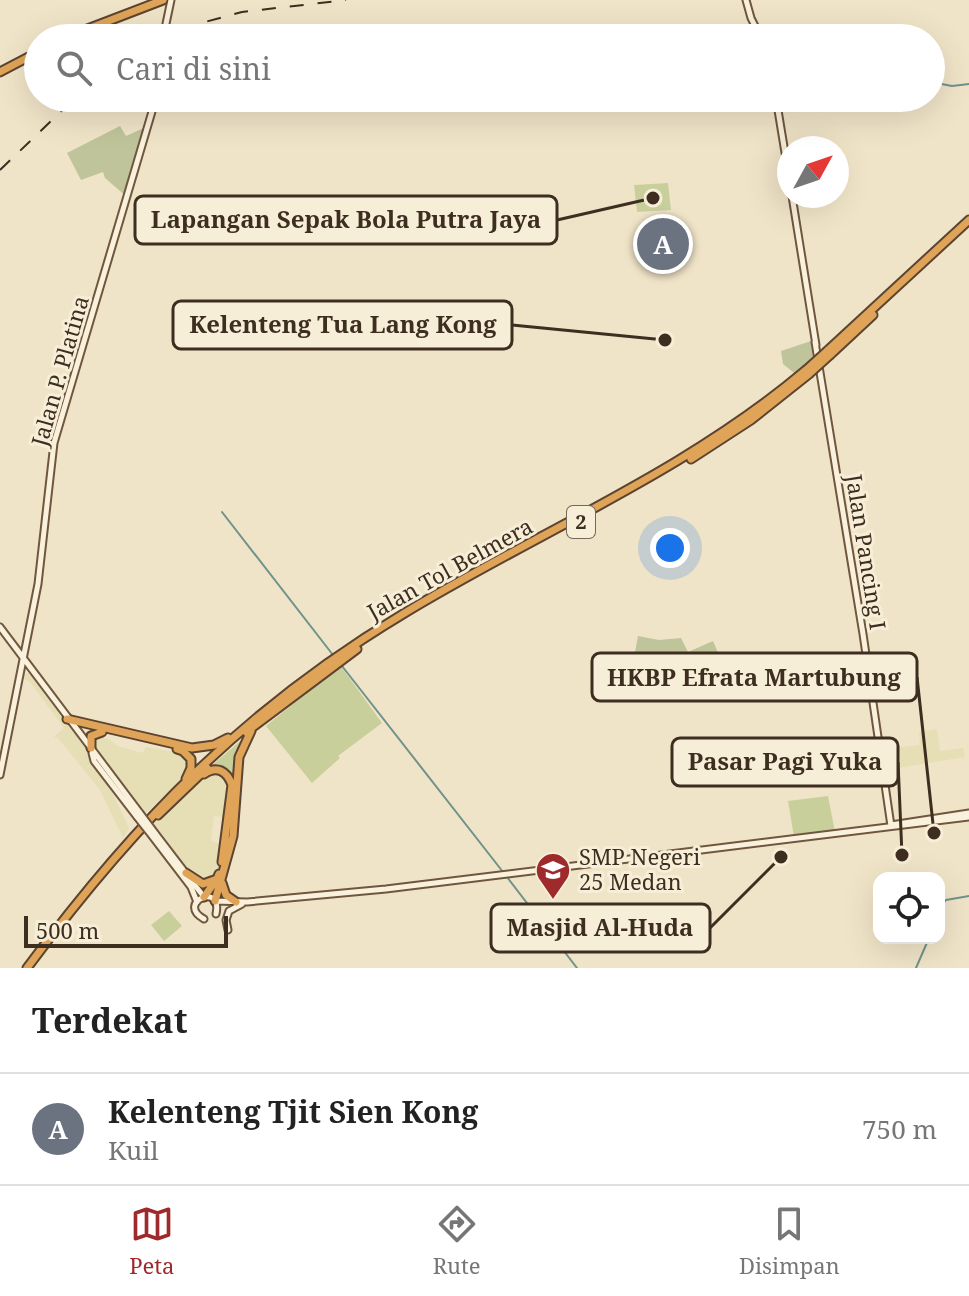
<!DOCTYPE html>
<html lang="id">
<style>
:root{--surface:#fff;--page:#f6f6f6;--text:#222;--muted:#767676;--line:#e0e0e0;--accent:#9e2a2b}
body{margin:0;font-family:"Noto Serif",serif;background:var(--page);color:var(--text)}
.controls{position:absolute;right:24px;bottom:24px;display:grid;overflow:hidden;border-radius:16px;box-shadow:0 8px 32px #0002}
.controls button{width:72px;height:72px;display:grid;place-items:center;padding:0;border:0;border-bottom:2px solid var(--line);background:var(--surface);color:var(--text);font:40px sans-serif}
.compass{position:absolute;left:777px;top:136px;width:72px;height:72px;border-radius:50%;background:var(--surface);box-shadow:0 8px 32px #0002;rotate:50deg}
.scale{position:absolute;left:24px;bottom:20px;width:204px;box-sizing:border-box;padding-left:8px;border:4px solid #3d2e20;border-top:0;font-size:22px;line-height:28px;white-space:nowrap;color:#3d2e20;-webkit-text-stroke:6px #f7eed8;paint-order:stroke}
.you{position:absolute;left:670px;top:548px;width:28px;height:28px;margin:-20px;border:6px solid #fff;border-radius:50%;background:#1a73e8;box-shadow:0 0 0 12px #1a73e833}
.badge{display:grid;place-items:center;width:52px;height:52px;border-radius:50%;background:var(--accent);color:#fff;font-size:26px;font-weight:700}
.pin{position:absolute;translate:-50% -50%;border:4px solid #fff;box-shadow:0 2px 8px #0006}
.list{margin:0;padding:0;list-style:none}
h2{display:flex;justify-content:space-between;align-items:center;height:104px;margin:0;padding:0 32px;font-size:34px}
h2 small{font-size:26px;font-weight:400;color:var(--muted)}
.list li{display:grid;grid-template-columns:52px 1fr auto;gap:24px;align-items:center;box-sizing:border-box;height:112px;padding:0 32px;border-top:2px solid var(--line)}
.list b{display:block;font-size:30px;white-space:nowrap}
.list p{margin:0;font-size:26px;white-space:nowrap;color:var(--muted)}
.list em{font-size:26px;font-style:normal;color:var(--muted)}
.icon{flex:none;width:44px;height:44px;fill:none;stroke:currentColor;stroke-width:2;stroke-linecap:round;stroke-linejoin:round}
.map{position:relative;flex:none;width:969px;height:968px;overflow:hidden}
.search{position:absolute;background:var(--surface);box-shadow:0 8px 32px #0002;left:24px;right:24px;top:24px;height:88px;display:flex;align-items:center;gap:20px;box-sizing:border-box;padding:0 28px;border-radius:44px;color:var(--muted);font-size:30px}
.sheet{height:216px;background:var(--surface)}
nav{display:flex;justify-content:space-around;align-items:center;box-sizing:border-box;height:112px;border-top:2px solid var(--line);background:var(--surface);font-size:22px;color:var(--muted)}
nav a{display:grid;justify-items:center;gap:4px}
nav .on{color:var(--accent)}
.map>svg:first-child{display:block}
.farmland{fill:#e6deb5}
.green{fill:#c9cf9b}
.cemetery{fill:#bfc49a}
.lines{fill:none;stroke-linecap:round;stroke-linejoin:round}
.stream{stroke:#6f938a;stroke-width:2}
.secondary-casing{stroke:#6f573f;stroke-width:9}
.highway-casing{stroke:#5b4430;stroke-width:11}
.secondary{stroke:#faf1dc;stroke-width:5}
.highway{stroke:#e0a458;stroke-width:7}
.rail{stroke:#3d2e20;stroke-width:2;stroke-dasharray:14 14;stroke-linecap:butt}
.secondary-bridge-casing{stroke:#6f573f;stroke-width:9;stroke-linecap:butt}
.highway-bridge-casing{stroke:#5b4430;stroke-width:11;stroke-linecap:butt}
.secondary-bridge{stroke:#faf1dc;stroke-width:5}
.highway-bridge{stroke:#e0a458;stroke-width:7}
.labels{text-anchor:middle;stroke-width:6;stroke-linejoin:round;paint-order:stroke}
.shield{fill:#f7eed8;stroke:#756857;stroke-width:2}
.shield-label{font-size:20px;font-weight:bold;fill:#3d2e20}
.street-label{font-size:22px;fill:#3d2e20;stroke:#f7eed8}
.poi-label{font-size:22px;fill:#3d2e20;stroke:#f7eed8;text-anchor:start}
.leader{fill:none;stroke:#3d2e20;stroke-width:3}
.callout-dot{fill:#3d2e20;stroke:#f7eed8;stroke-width:3}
.callout{fill:#f7eed8;stroke:#3d2e20;stroke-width:3}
.callout-label{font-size:24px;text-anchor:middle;font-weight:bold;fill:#3d2e20}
</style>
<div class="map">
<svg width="969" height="968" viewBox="0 0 969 968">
<rect width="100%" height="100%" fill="#f0e4c8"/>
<!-- farmland -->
<path class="farmland" d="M25,673H29L34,679L90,753V758L106,779L129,828L123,838L100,790L58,738L54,737L64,728L30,682L24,679Z
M937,729L940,751L963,748L965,757L886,770L883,749L920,745L919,732Z
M103,738L110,740L118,746L143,753L146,747L180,753L189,762V768L185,775L144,815L98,752L93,740Z
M210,772L223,774L229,782L225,817L214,816L211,841L221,844L217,876L206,883L197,880L184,867L152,826Z"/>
<!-- green -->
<path class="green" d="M668,183L671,210L637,212L634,185Z
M340,665L382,723L338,756L340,758L312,783L266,726Z
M246,736L233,786L231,777L209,768Z
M828,796L835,832L794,837L788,801Z
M169,911L182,926L164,941L151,925Z"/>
<!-- cemetery -->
<path class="cemetery" d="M120,126L126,136L146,127L127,197L105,178L103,172L81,180L67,153Z
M811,341L813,360L798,376L783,364L781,351Z
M638,636L659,640L681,638L688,652L713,641L722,662L654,690L629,685Z"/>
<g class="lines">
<!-- stream -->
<path class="stream" d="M931,82L952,86L969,84
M222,512L333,655
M342,666L503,872
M507,877L577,968
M939,928L943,921L941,905L946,900L969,896
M916,968L929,938"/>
<!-- secondary casing -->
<g class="secondary-casing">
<path id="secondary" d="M746,0L751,18L761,38
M163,38L171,0
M776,98L789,177
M792,196L816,345
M815,342L863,634L891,826
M0,627L140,813
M92,753L94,761L137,817
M0,775L38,584L54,443L156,98
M891,825L969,813
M155,833L204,897
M152,836L191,887L197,902
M215,901L247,902L386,889L969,817
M204,919C175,903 223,881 216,914
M228,930L226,920L229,911L242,904"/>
</g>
<!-- highway casing -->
<g class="highway-casing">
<path id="highway" d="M64,38L163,0
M0,72L38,52
M827,351L969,220
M830,355L873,315
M691,459L751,420L809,374
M67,719L192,748L214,745L228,738
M246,732L357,649
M91,748V736L102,732
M177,749L183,751L191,759V768L186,779
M204,774C217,765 227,771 232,785L222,862
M158,815L207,768
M186,873L203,884L217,879L219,874
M222,883L226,895L236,902
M204,897L217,879
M215,901L233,836L239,757L251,731
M27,968C136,821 245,709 403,614C538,532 684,473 806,370"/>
</g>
<!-- secondary -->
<use href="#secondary" class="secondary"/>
<!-- highway -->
<use href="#highway" class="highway"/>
<!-- rail -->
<path class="rail" d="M154,38L164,33L242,12L346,0
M0,170L75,98"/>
<!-- secondary-bridge casing -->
<g class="secondary-bridge-casing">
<path id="secondary-bridge" d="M140,813L155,833
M137,817L152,836"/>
</g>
<!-- highway-bridge casing -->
<g class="highway-bridge-casing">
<path id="highway-bridge" d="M806,370L827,351
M809,374L830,355"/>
</g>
<!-- secondary-bridge -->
<use href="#secondary-bridge" class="secondary-bridge"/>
<!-- highway-bridge -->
<use href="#highway-bridge" class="highway-bridge"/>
</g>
<!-- icons -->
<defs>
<g id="school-pin" transform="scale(1.8)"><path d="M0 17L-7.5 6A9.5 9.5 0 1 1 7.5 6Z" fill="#9e2a2b" stroke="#f7eed8"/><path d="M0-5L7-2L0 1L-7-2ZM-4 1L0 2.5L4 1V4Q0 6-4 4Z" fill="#fff"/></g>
</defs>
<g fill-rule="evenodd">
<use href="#school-pin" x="553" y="870"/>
</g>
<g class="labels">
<!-- shield labels -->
<rect class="shield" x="567" y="506" width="28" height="32" rx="6"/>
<g class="shield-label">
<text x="581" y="529">2</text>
</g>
<!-- street labels -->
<g class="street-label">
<text transform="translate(60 371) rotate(-74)" y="8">Jalan P. Platina</text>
<text transform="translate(866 552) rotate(81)" y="8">Jalan Pancing I</text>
<text transform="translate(450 569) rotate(-29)" y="8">Jalan Tol Belmera</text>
</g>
<!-- poi labels -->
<g class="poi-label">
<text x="579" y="865">SMP Negeri<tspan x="579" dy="25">25 Medan</tspan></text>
</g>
</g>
<!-- callouts -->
<path class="leader" d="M653 198L557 220M665 340L512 325M934 833L917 677M902 855L898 762M781 857L710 928"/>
<g class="callout-dot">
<circle cx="653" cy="198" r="8"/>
<circle cx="665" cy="340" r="8"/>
<circle cx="934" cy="833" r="8"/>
<circle cx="902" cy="855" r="8"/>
<circle cx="781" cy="857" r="8"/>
</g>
<g class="callout">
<rect x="135" y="196" width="422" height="48" rx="8"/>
<rect x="173" y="301" width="339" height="48" rx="8"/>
<rect x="592" y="653" width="325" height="48" rx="8"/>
<rect x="672" y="738" width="226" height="48" rx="8"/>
<rect x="491" y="904" width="219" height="48" rx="8"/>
</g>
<g class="callout-label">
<text x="346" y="228">Lapangan Sepak Bola Putra Jaya</text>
<text x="343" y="333">Kelenteng Tua Lang Kong</text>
<text x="754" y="686">HKBP Efrata Martubung</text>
<text x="785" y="770">Pasar Pagi Yuka</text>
<text x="600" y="936">Masjid Al-Huda</text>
</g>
</svg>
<div class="controls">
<button><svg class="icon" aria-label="locate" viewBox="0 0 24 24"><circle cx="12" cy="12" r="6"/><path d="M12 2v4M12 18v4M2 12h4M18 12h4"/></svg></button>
</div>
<svg class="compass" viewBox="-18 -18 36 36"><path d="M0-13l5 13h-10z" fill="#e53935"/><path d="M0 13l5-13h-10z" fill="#767676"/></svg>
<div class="scale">500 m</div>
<div class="you"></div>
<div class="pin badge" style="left:663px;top:244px;background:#6b7280">A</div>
<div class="search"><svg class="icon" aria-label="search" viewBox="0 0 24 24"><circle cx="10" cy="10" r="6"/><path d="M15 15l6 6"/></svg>Cari di sini</div>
</div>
<section class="sheet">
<h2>Terdekat<small></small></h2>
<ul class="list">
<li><span class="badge" style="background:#6b7280">A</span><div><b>Kelenteng Tjit Sien Kong</b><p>Kuil</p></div><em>750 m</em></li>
</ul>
</section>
<nav>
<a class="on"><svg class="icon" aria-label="map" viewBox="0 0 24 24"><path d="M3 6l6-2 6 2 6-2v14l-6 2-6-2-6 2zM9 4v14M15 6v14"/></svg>Peta</a>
<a><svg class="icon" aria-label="directions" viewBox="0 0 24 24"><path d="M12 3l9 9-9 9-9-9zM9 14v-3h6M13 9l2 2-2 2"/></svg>Rute</a>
<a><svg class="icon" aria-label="saved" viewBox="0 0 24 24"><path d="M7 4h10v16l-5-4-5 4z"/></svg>Disimpan</a>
</nav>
